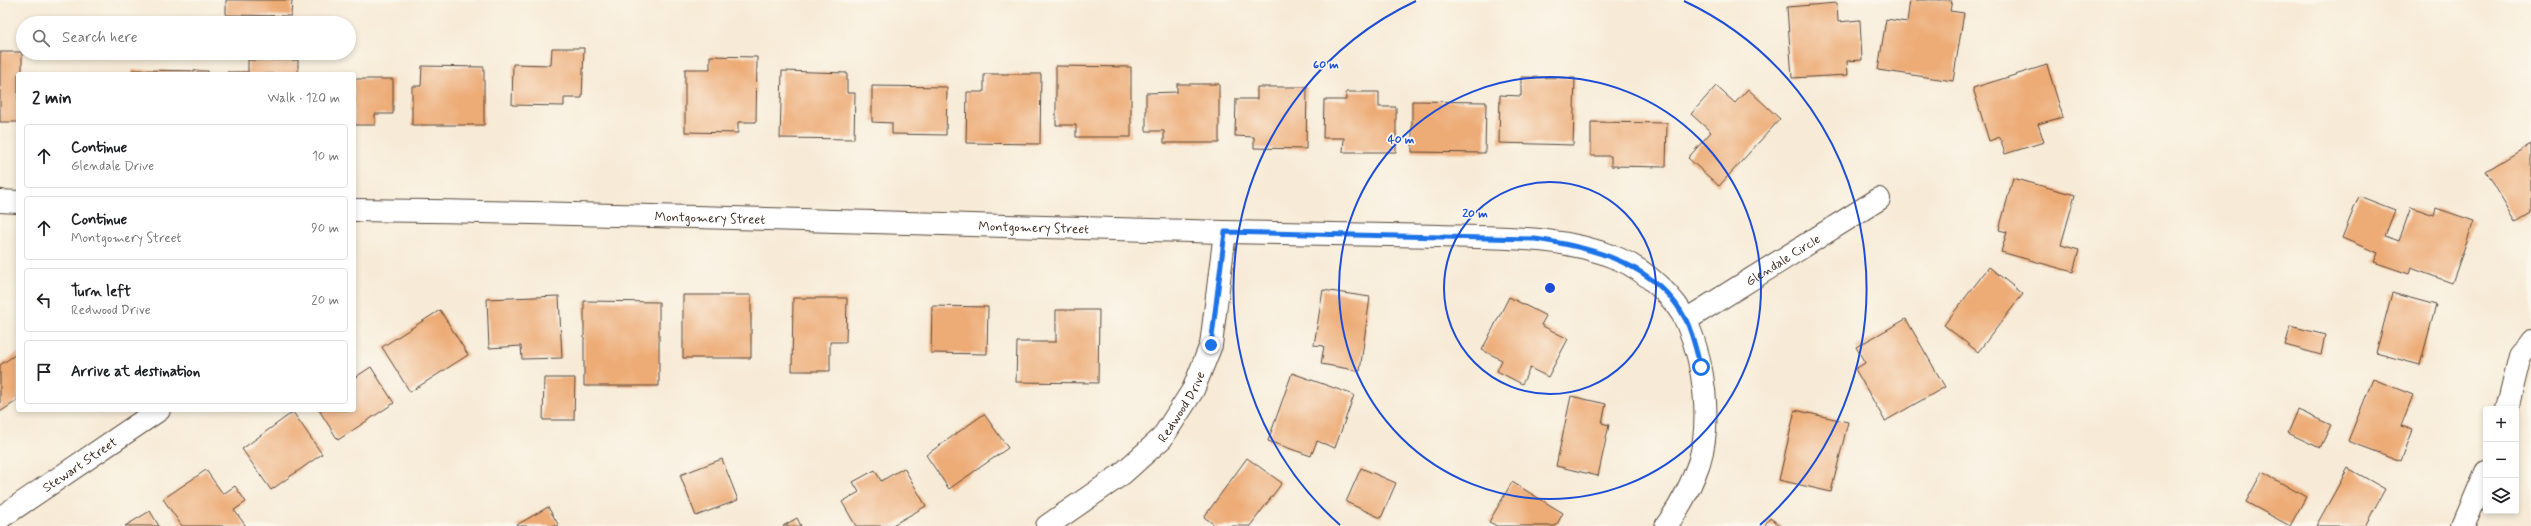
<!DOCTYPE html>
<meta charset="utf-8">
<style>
:root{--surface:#fff;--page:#f6f6f6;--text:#202124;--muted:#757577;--line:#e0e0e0}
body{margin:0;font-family:Mynerve,sans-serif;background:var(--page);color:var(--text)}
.controls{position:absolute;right:12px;bottom:12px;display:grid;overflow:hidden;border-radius:4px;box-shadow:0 2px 6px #0003}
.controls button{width:36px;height:36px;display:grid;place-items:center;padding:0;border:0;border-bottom:1px solid var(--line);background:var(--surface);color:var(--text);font:20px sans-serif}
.stop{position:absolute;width:12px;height:12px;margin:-9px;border:3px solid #1a73e8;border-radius:50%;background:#fff}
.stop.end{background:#1a73e8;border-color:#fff;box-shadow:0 1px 4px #0008}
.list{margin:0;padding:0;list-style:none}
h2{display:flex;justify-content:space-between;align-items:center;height:52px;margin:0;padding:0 16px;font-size:17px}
h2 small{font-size:13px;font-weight:400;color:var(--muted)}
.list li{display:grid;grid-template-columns:26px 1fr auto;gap:12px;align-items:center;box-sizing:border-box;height:64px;margin:0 8px 8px;padding:0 8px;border:1px solid var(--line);border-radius:4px}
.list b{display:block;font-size:15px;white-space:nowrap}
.list p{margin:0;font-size:13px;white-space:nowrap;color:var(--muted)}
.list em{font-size:13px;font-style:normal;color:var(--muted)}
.icon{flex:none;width:22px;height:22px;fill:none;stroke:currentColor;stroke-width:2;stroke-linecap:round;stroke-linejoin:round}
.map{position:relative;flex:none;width:2531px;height:526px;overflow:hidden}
.search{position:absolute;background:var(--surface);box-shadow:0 2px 6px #0003;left:16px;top:16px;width:340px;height:44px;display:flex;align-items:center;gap:10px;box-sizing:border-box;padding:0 14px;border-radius:22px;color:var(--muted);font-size:15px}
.panel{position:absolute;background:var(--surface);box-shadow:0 2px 6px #0003;left:16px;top:72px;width:340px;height:340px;border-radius:4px}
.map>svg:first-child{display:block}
.building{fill:#edab76}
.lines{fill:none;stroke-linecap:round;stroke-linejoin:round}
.minor-casing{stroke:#57473a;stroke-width:24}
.minor{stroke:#fff;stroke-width:22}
.route{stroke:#1a73e8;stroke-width:5}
.ring{fill:none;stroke:#1d4ed8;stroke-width:2}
.labels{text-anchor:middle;stroke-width:3.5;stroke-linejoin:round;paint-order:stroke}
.street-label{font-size:13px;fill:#3b2a1e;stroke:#fbf7ec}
.centre{fill:#1d4ed8;stroke:#fbf7ec;stroke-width:2}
.ring-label{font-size:12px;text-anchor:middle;font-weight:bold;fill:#1d4ed8;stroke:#fbf7ec;stroke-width:3.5;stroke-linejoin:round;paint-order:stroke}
</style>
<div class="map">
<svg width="2531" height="526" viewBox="0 0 2531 526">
<rect width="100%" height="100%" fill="#fbf7ec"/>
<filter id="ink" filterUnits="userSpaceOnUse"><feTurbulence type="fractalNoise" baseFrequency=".025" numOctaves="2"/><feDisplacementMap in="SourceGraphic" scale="8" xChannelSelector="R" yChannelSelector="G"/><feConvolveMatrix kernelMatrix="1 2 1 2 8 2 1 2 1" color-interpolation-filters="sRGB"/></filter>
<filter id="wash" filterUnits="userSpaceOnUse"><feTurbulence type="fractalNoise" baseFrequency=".012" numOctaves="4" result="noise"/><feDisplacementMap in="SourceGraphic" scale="16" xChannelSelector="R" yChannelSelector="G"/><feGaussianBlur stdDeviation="0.9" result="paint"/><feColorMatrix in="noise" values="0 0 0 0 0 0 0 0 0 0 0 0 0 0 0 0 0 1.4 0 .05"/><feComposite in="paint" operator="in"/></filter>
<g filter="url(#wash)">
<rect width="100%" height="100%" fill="#f7ebd7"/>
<g id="blocks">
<!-- building -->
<path class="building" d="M226,0H292L291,16L226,15Z
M1910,0H1952L1950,11L1964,13L1953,81L1878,70L1886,19L1907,22Z
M1837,3L1838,22L1860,20L1862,60L1847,61L1848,75L1792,78L1787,7Z
M552,48H584L582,98H564V106L512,105L513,64L551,65Z
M0,52H22V74H18V122H0Z
M710,56L757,57L756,122H738V133L685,132V69H710Z
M248,60H298V74H227V72H248Z
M2047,65L2063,117L2038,124L2044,142L2005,154L2000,137L1989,141L1973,88Z
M422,66L484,67V125H412V86H421Z
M1056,66L1131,67V137H1076V125H1056Z
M132,70L208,71V74H132Z
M782,71L847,73V93H855L854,139L780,138Z
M984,74H1041L1040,144L966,143L967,92H984Z
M1521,77L1575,78L1573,145L1499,143L1500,95L1521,96Z
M354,79H393V114H375V125H354Z
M1177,84H1219V143H1164V131H1146V93L1177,92Z
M872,86L947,87L946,135L892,134V123L872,122Z
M1716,86L1735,103L1748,89L1780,119L1719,186L1688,158L1711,132L1691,114Z
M1257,87H1307L1306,149L1254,148V137L1235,136L1236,99H1257Z
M1346,92H1379V107H1396V152H1343L1344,138H1323L1324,100H1346Z
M1412,101L1486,102L1485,153L1412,152Z
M1591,122L1667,123L1666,167L1611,166V156H1591Z
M2531,144V213L2516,222L2486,171Z
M2013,178L2075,195L2061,245L2079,250L2073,272L2001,252L2007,232L1999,230Z
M2359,196L2395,210L2385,236L2399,241L2411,207L2434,215L2436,208L2474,221L2452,283L2411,268L2409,274L2374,262L2378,253L2342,238Z
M1989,267L2023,294L1978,352L1944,325Z
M1323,290L1370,297L1360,371L1321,364L1324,346L1314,345Z
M2392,293L2436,305L2420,365L2376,353Z
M683,295H751V358H683Z
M559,296L562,358L522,359L521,346L489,348L487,299Z
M1509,297L1546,316L1541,325L1568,339L1548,377L1530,368L1522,384L1497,371L1502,360L1482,350Z
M793,298H847L846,342H830V371H792Z
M584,301L659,302V386H584Z
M932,306L988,307L987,354L931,353Z
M440,310L468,355L410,392L382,347Z
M1056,310H1099L1098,383L1016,382L1017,342H1056Z
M1906,319L1945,387L1885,421L1855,369L1865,363L1856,347Z
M2291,326L2325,335L2321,355L2285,345Z
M18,353V400L0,412V365Z
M371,367L394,403L338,440L319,410H354V378Z
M1292,373L1354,395L1335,448L1317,441L1311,456L1268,441Z
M544,378H575L574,420H543Z
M2373,379L2413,395L2401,426L2413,430L2401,461L2348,441Z
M1571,396L1606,404L1602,423L1609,425L1598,476L1556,466Z
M1795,410L1848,422L1831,492L1779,480Z
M2298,410L2331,425L2320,448L2288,433Z
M293,412L322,454L271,490L242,449Z
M984,414L1008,448L949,489L926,455Z
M1247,458L1282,483L1250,526H1216L1204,517Z
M722,459L738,500L696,516L680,475Z
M904,468L926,506L891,526H856L842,502L859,492L853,482L875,470L881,481Z
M1361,468L1396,483L1381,518L1346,502Z
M2348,468L2385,489L2365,526H2316Z
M206,470L223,494L235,486L246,502L234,510L246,526H182L163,499Z
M2262,472L2306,497L2290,526L2246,502Z
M1512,482L1563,513L1556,526H1497L1489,522Z
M548,507L559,526H515Z
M150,511L159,526H125Z
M797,518L801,526H783Z
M1770,518L1781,526H1764Z"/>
</g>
</g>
<g filter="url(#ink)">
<use href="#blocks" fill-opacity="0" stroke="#57473a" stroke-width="1"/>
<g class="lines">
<!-- minor casing -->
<g class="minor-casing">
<g id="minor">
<path d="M0,201L18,202"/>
<path id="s1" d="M354,210C645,213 935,225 1225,232C1297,234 1368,234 1439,236C1500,238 1562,235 1619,259C1645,270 1676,298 1687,323C1704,363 1712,421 1699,463C1691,486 1680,507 1666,526"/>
<path id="s2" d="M1686,320L1879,199"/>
<path d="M2507,409L2520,356L2531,341"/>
<path id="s3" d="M0,518L159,410"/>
<path id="s4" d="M1047,526L1122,474L1162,438L1193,390L1211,345L1225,232"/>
<path d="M2463,526L2486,472"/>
</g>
</g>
<!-- minor -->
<use href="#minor" class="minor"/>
</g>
</g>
<g class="lines" filter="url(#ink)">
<!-- route -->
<path class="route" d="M1211,345L1225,232L1535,239C1592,247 1657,264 1686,320C1693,334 1696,352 1701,367"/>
</g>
<!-- distance rings -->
<g class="ring">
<circle cx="1550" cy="288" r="106"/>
<circle cx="1550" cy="288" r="211"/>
<path d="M1340 525A317 317 0 0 1 1416 1M1684 1A317 317 0 0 1 1760 525"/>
</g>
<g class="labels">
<!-- street labels -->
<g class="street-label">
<text dy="5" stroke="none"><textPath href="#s1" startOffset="356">Montgomery Street</textPath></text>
<text dy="5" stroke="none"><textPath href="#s1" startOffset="680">Montgomery Street</textPath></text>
<text dy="5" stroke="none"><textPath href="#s2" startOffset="114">Glendale Circle</textPath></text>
<text dy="5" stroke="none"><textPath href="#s4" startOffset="182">Redwood Drive</textPath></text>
<text dy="5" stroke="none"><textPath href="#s3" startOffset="96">Stewart Street</textPath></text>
</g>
</g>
<circle cx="1550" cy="288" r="6" class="centre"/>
<g class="ring-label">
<text x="1326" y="68">60 m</text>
<text x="1401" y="143">40 m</text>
<text x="1475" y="217">20 m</text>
</g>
</svg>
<div class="controls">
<button>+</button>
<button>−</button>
<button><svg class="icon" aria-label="layers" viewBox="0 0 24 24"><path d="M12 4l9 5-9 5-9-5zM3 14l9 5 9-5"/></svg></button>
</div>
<div class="stop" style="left:1701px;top:367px"></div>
<div class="stop end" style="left:1211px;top:345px"></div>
<div class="search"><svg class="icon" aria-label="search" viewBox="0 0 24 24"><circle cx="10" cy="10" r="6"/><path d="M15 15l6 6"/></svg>Search here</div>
<section class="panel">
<h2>2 min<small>Walk · 120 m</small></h2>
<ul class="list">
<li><svg class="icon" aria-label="ahead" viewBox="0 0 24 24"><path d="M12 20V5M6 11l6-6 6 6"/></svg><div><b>Continue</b><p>Glendale Drive</p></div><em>10 m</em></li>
<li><svg class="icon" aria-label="ahead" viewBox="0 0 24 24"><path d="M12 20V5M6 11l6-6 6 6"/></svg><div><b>Continue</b><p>Montgomery Street</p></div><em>90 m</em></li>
<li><svg class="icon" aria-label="left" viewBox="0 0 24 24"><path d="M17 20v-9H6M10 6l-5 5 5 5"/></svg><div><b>Turn left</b><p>Redwood Drive</p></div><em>20 m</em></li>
<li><svg class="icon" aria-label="arrive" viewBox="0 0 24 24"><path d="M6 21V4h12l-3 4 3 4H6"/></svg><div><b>Arrive at destination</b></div></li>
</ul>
</section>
</div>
